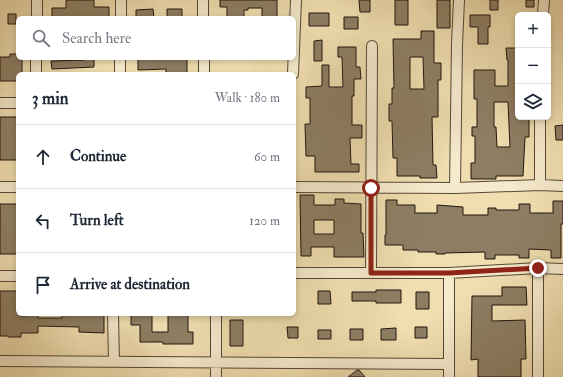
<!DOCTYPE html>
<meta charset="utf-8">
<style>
:root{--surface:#fff;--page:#f6f6f7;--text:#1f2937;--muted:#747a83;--line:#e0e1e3}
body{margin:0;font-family:"IM FELL Double Pica",serif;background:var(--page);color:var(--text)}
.controls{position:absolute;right:12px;top:12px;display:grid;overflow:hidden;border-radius:6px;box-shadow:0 2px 6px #0003}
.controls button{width:36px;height:36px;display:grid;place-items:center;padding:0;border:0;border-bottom:1px solid var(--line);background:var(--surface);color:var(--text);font:20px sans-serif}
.stop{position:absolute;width:12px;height:12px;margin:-9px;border:3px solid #8f2418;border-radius:50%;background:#fff}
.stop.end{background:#8f2418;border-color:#fff;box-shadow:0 1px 4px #0008}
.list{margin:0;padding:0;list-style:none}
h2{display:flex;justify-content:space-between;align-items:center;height:52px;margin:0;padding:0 16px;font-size:17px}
h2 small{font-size:13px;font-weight:400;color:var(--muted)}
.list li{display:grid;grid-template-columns:26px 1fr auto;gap:12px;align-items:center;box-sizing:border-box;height:64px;padding:0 16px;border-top:1px solid var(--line)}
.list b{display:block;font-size:15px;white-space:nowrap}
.list em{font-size:13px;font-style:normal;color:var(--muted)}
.icon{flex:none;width:22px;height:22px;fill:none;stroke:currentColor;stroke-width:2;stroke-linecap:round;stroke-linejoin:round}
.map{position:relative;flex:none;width:563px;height:377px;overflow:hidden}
.search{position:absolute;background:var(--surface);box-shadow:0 2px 6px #0003;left:16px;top:16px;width:280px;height:44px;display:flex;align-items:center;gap:10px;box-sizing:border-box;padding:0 14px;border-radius:6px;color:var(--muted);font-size:15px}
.panel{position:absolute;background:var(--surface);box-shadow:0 2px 6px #0003;left:16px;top:72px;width:280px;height:244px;border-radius:6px}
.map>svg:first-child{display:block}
.building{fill:#8d7e63;stroke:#21150f;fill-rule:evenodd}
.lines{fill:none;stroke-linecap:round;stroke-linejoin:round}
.street-casing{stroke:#554737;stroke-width:12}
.street{stroke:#f5eacc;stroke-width:10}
.route{stroke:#8f2418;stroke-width:5}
</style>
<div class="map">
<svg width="563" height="377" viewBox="0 0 563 377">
<rect width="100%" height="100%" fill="#f0deb0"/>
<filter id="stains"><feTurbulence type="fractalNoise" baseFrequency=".005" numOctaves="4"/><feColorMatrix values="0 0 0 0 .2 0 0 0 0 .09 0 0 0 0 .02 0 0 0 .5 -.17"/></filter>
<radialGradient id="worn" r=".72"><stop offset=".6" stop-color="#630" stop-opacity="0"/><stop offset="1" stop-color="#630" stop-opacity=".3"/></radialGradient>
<!-- building -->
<path class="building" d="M66,0H94V7H109V18H52V8H66Z
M220,0H277V18H262V8H248V10H244V18H227V7H220Z
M359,0H370V12H360Z
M395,0H408V25H395Z
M437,0H450V28H437Z
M490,0H498V10H490Z
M526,0H534V7H526Z
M153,9L154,18H136V10Z
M167,9H182V18H167Z
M309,13H329V26H309Z
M8,14H16V24H8Z
M470,15H490V27H488V44H478V27H470Z
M344,17H358V29H344Z
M421,31H434V63H441V80H438V117H432L433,165H436L437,178H420V176H397V158H393L392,121H389V104H392V88H394L393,39H421ZM410,57H423L424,89H410Z
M322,40V61H314V41Z
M338,47H356V67H360L361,79H354V96H352V125H362V138H350L351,164H359V172H315V156H306L305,124H310V98H306V87L322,86V65H329V87H343L342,57H338Z
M506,48H518V60H516V86H518V117H529V137H525L523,176H496V179H471V163H475V136H472V127H477V99H474V70H495V86H508V60H507ZM494,102H508L510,147H497L496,127H494Z
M10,54H18V58H22V74H18V81H0V57H10Z
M138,58H187V74H166V69L138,70Z
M84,59H94V67L52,69L51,61L85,60Z
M0,117H18V160H0Z
M563,125V140H556L555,126Z
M300,195H314V205H335V199H344V203L361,204V233H363L364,257H334V247H311V256H301ZM314,220H334V234H314Z
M386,200H397V205H415V213H437V205L463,207V215H488V208H496V210H519V204H530V213H553V201H563V224H561V258H551V250L529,249V258H519V255H495V259H485V252L445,253V254H436V252H418V250H403V245H385V235H386Z
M0,204H18V254H0Z
M502,287H526L527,305H492V321L525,320L526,359H521V377H478V359L471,360L472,296H502Z
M376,290H401V303H376V301H352V292H376Z
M0,291H18V314H21V316L38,315V318H62V314H104V333L79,332V327L38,326V333H21V337H8V336H0Z
M318,291H330L331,304H318Z
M416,292H429V309H416Z
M131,315H152V332H168V315H188V332H193V344H163V342H140V325H131Z
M230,320H243V346H230Z
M287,327H298V338H288Z
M415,327H427V338H415Z
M396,328V340H381V329Z
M350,329H363V340H350Z
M318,330H331V339H318Z
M357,370H359L365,377H348Z"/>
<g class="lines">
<!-- street casing -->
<g class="street-casing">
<path id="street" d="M203,0V18
M543,15L544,0
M37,18V0
M121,18V0
M204,58V74
M36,74V58
M120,74V58
M293,74L296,0
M0,103H18
M540,185V117
M0,187H18
M294,187L455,188L540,185L563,186
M455,188L457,45L459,0
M294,273H449L538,268L563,269
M371,273L372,46
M0,276H18
M113,314L114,362
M0,361L449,364
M216,377V314
M449,377V273
M538,377V268"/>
</g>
<!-- street -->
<use href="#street" class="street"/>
</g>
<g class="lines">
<!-- route -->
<path class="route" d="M371,188V273H449L538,268"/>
</g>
<rect width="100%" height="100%" filter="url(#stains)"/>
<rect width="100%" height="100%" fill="url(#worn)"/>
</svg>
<div class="controls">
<button>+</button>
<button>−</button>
<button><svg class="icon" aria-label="layers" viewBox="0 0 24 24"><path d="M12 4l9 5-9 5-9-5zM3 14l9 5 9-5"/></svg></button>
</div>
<div class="stop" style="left:371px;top:188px"></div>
<div class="stop end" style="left:538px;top:268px"></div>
<div class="search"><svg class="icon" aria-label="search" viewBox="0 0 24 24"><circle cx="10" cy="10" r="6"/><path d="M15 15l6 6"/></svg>Search here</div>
<section class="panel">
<h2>3 min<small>Walk · 180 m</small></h2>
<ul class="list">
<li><svg class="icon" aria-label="ahead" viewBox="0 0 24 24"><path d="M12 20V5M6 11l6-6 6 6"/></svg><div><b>Continue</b></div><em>60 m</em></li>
<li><svg class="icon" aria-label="left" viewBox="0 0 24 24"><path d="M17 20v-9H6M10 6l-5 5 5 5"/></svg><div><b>Turn left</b></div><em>120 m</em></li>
<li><svg class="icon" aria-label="arrive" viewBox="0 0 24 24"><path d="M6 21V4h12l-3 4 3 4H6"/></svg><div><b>Arrive at destination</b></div></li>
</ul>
</section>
</div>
